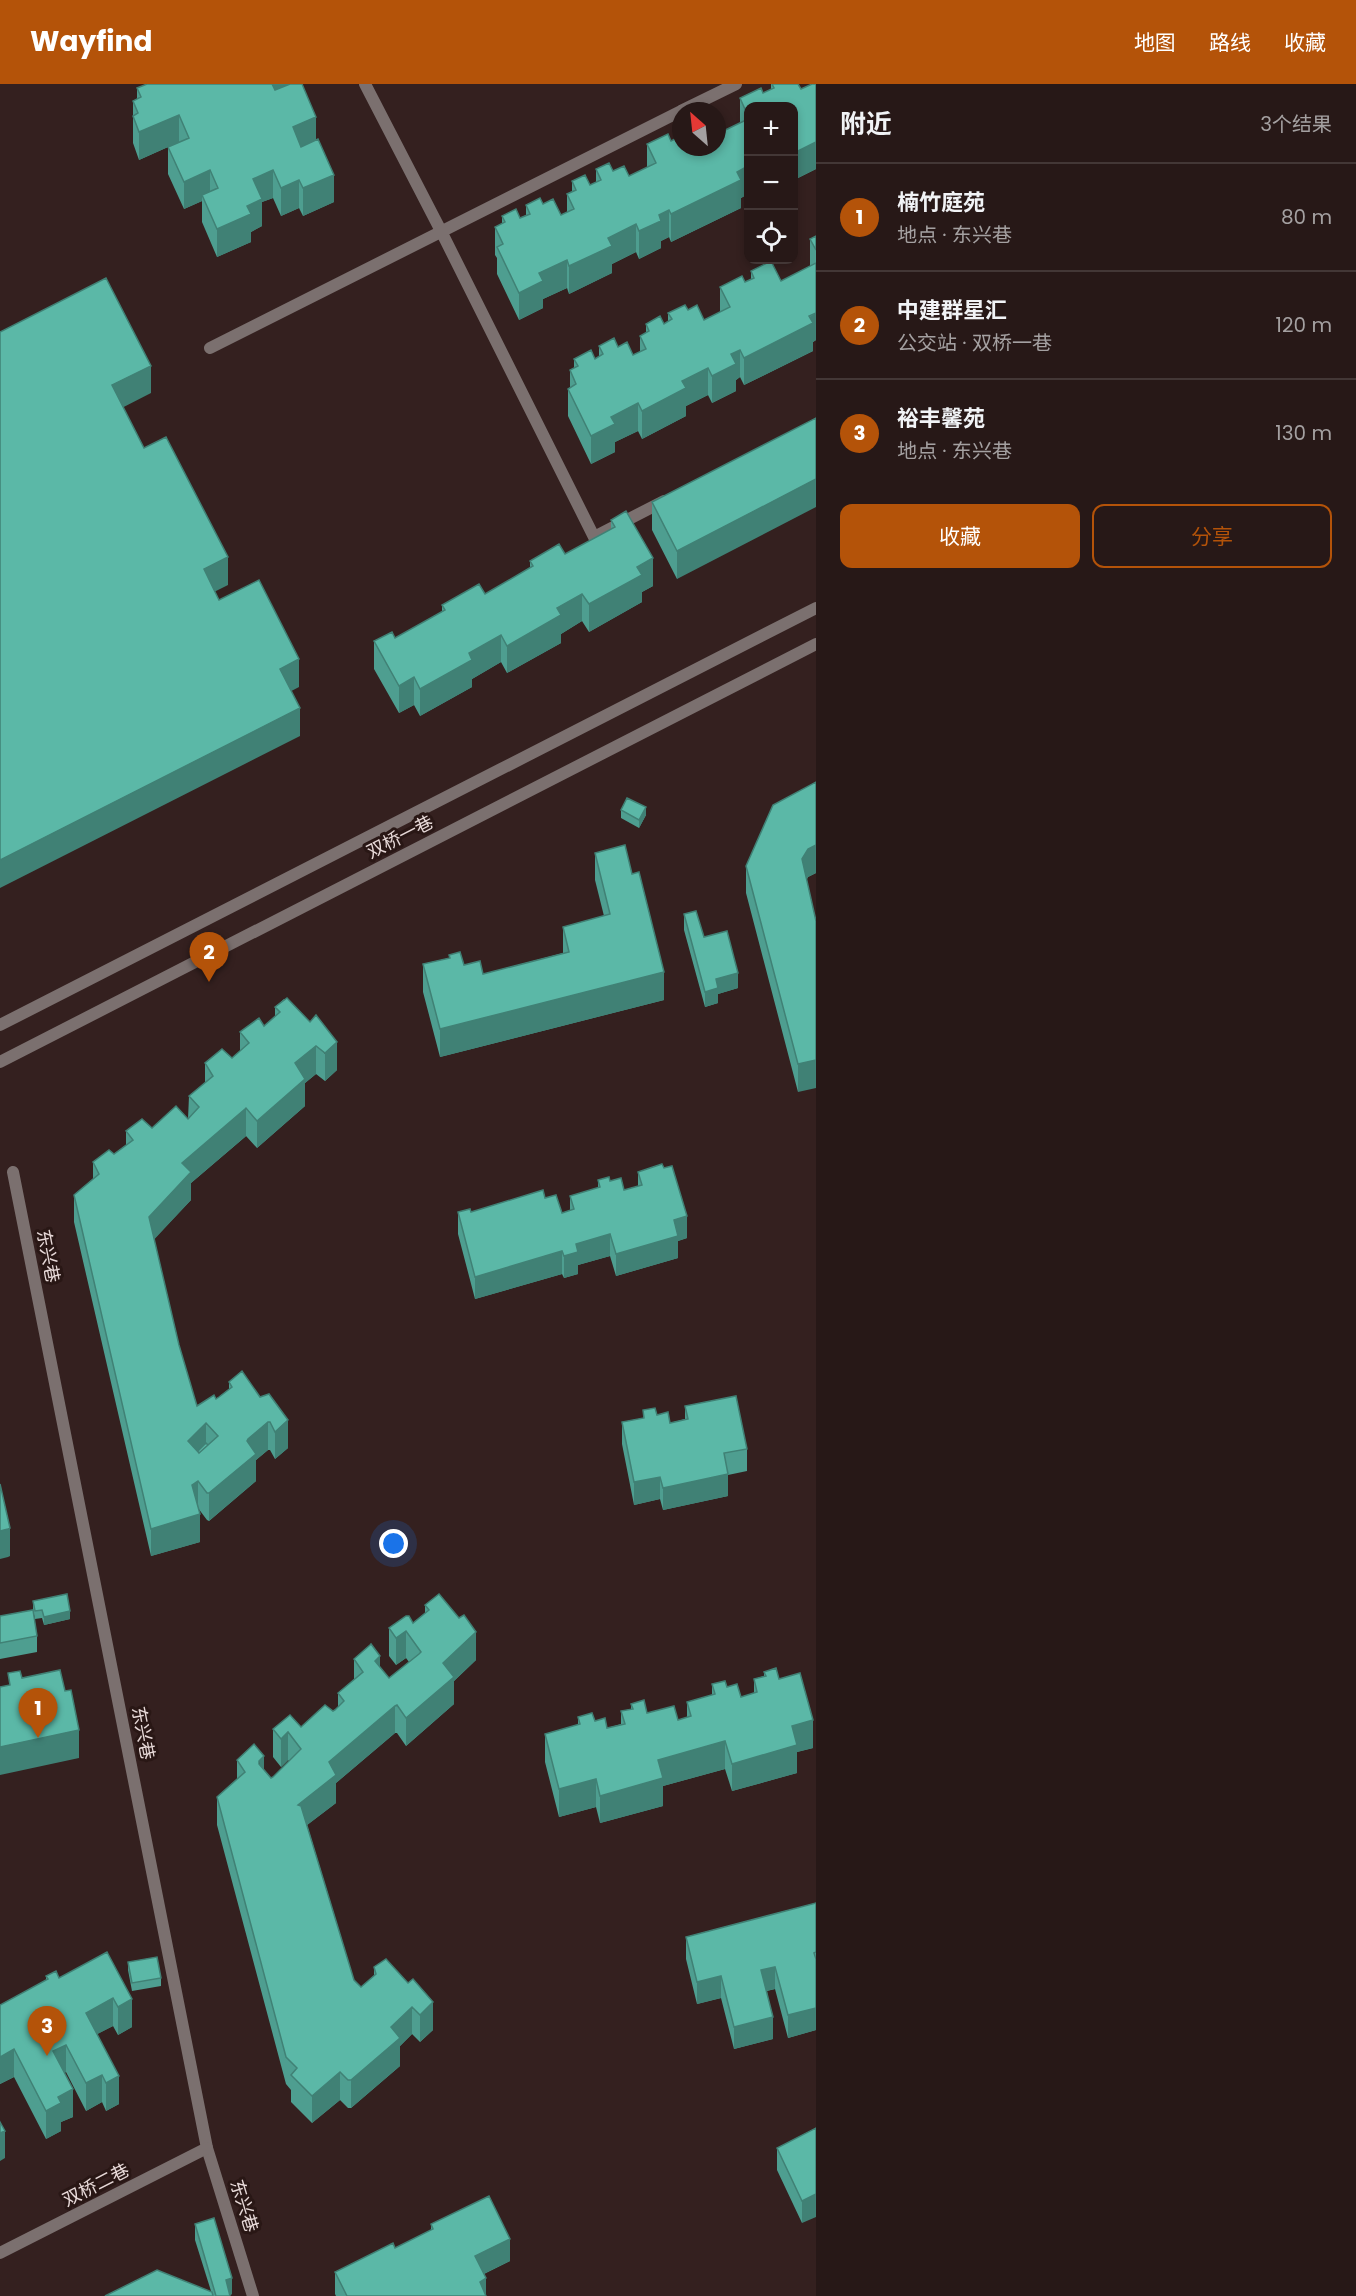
<!DOCTYPE html>
<html lang="zh">
<meta charset="utf-8">
<style>
:root{--surface:#271817;--page:#332524;--text:#f1f3f6;--muted:#a4a0a1;--line:#433736;--accent:#b45309}
body{margin:0;font-family:Poppins,"Noto Sans SC",sans-serif;background:var(--page);color:var(--text)}
.controls{position:absolute;right:18px;top:18px;display:grid;overflow:hidden;border-radius:12px;box-shadow:0 3px 9px #0003}
.controls button{width:54px;height:54px;display:grid;place-items:center;padding:0;border:0;border-bottom:2px solid var(--line);background:var(--surface);color:var(--text);font:30px sans-serif}
.compass{position:absolute;left:672px;top:18px;width:54px;height:54px;border-radius:50%;background:var(--surface);box-shadow:0 3px 9px #0003;rotate:333deg}
.you{position:absolute;left:394px;top:1460px;width:21px;height:21px;margin:-15px;border:4px solid #fff;border-radius:50%;background:#1a73e8;box-shadow:0 0 0 9px #1a73e833}
.badge{display:grid;place-items:center;width:39px;height:39px;border-radius:50%;background:var(--accent);color:#fff;font-size:20px;font-weight:700}
.pin{position:absolute;translate:-50% -50px;filter:drop-shadow(0 2px 3px #0008)}
.pin::after{content:'';position:absolute;top:32px;width:21px;height:18px;background:inherit;clip-path:polygon(0 0,100% 0,50% 100%)}
.list{margin:0;padding:0;list-style:none}
h2{display:flex;justify-content:space-between;align-items:center;height:78px;margin:0;padding:0 24px;font-size:26px}
h2 small{font-size:20px;font-weight:400;color:var(--muted)}
.list li{display:grid;grid-template-columns:39px 1fr auto;gap:18px;align-items:center;box-sizing:border-box;height:108px;padding:0 24px;border-top:2px solid var(--line)}
.list b{display:block;font-size:22px;white-space:nowrap}
.list p{margin:0;font-size:20px;white-space:nowrap;color:var(--muted)}
.list em{font-size:20px;font-style:normal;color:var(--muted)}
.actions{display:flex;gap:12px;padding:18px 24px}
.actions a{flex:1;padding:14px 0;border:2px solid var(--accent);border-radius:12px;text-align:center;font-size:21px;color:var(--accent)}
.actions .main{background:var(--accent);color:#fff}
.icon{flex:none;width:33px;height:33px;fill:none;stroke:currentColor;stroke-width:2;stroke-linecap:round;stroke-linejoin:round}
.map{position:relative;flex:none;width:816px;height:2212px;overflow:hidden}
header{display:flex;align-items:center;gap:36px;box-sizing:border-box;height:84px;padding:0 30px;background:var(--accent);color:#fff}
header strong{font-size:28px}
nav{display:flex;gap:33px;margin-inline-start:auto;font-size:21px}
main{display:flex}
aside{flex:1;background:var(--surface)}
.map>svg:first-child{display:block}
.lines{fill:none;stroke-linecap:round;stroke-linejoin:round}
.minor{stroke:#7b706f;stroke-width:12}
.tertiary{stroke:#7b706f;stroke-width:12}
.wall{fill:#4e9e90}
.shaded-wall{fill:#408175}
.building{fill:#5bb8a7;stroke:#408175;stroke-width:1.5;fill-rule:evenodd}
.labels{text-anchor:middle;stroke-width:6;stroke-linejoin:round;paint-order:stroke}
.street-label{font-size:18px;fill:#e7d9d8;stroke:#291715}
</style>
<header>
<strong>Wayfind</strong>
<nav><a>地图</a><a>路线</a><a>收藏</a></nav>
</header>
<main>
<div class="map">
<svg width="816" height="2212" viewBox="0 0 816 2212">
<rect width="100%" height="100%" fill="#34201f"/>
<g class="lines">
<!-- minor -->
<path class="minor" d="M365,0L441,147L594,453L664,417
M681,27L736,0
M210,264L681,27
M13,1088L207,2064L253,2212"/>
<!-- tertiary -->
<path class="tertiary" d="M0,941L816,524
M0,978L816,560
M0,2169L207,2064"/>
</g>
<!-- wall -->
<path class="wall" d="M771,0H798L801,5L812,0H816V85L794,96V22H748V110L741,114V124L671,158L669,153L661,157V164L639,175L636,168L612,180V189L569,210L567,204L543,215V224L519,236L497,190V174L495,171V143L502,140V132L516,125L520,134L526,131V121L540,114L543,120L553,115L561,131L567,128V110L572,108V97L585,91L590,101L596,98V85L609,79L613,87L624,82L629,92L647,84V60L668,50L671,57L678,54V45L681,43V63H717V50L740,39V14L761,4L763,9L771,5Z
M137,4L316,55L334,118L303,132L299,124L281,132L273,114L262,118V142L251,148V158L217,173L202,138V117L184,125L168,90V63L139,76L133,59V17L137,15Z
M816,152V256L813,258V267L744,301L740,293L736,296V307L712,319L708,311L686,322V332L642,355L638,347L615,358V368L591,380L568,332V305L570,304V286L574,284V275H595L599,273V262L618,263L633,271L640,268V252L646,249V240H664L668,237V229L688,226L704,236L720,228V203L745,198L751,195V187L781,197L810,182V155Z
M816,334L677,495L652,446V418Z
M611,436L653,502L642,508V518L589,548L582,537L561,550V559L507,589L501,578L472,595V603L420,632L414,621L399,629L374,585V557L395,554L442,528V521L485,510L530,484V477L565,470L611,445Z
M816,698V789L808,793L807,795L798,1008L746,809V782Z
M621,726L646,731L639,744L621,734Z
M595,769L664,916L440,973L423,908V880L449,874V871L464,881L483,890L563,869V843L604,832L595,796Z
M684,830L704,853L738,904L718,910V919L705,923L684,846Z
M284,915L337,986L325,997L316,990L305,999V1022L257,1064L246,1052L245,1053L191,1099V1116L154,1155L179,1261L197,1322L216,1315L229,1305V1298L242,1287L288,1364L275,1375L270,1366H268L256,1376V1397L209,1437L207,1436L198,1424L200,1458L151,1472L74,1138V1111L93,1095V1078L114,1070L126,1061V1047L152,1044L188,1035L189,1012L205,999V979L232,974L240,967V948L264,942L275,933V923Z
M638,1088L687,1154L678,1157V1174L616,1192L610,1172L578,1181V1190L564,1194L562,1190L475,1215L458,1150V1128H471L545,1114L562,1129L570,1126V1112L598,1104V1096L610,1097L624,1106L638,1102Z
M685,1322L747,1365V1387L728,1391V1412L663,1426L660,1415L634,1421L622,1360V1338L643,1334V1326L657,1331L670,1339L685,1335Z
M33,1517L70,1535L44,1541L42,1534L35,1535L33,1526Z
M425,1521L476,1576L454,1597V1620L406,1662L397,1649H395L336,1699V1719L307,1741L354,1896L361,1903L374,1892V1883L386,1875L433,1946L420,1958L412,1950L400,1962V1982L351,2024H348L340,2016L312,2039L291,2018V2006L286,2000L217,1741V1713L237,1695V1676L264,1686L271,1694L273,1693L289,1677L288,1676L281,1683L273,1673V1645L301,1643L333,1627L338,1623V1609L354,1596V1575L380,1584L389,1594L409,1578L406,1574L396,1581L389,1572V1544L413,1539L425,1529Z
M0,1532L37,1552V1568L0,1575Z
M764,1588L779,1595L813,1664L797,1668V1689L732,1707L725,1685L663,1702V1722L600,1739L596,1723L559,1733L545,1678V1650L578,1641V1633L595,1637L607,1644L621,1640V1627L631,1625V1620L647,1629L678,1636L687,1633V1618L712,1611V1600L727,1603L741,1613L754,1609V1595L764,1592Z
M816,1819V1946L788,1954L775,1905L767,1907L773,1955L734,1965L721,1914L697,1920L686,1875V1853Z
M107,1868L132,1943L118,1951L113,1942L97,1950L119,2020L106,2027L102,2018L86,2027L66,1988L64,1989L73,2033L61,2038V2047L46,2055L14,1993L0,2000V1921L46,1896V1892L59,1894Z
M128,1878L161,1894V1902L132,1907L128,1886Z
M816,2044L802,2139L777,2086V2064Z
M195,2140L232,2210L230,2211V2212H105L211,2207L195,2156Z
M431,2140L510,2177L484,2190L486,2212H336L335,2210V2188L395,2164L431,2146Z"/>
<!-- shaded-wall -->
<path class="shaded-wall" d="M265,0H293L265,12Z
M179,31V58L139,76V48Z
M316,33V61L293,71V43Z
M816,58V85L794,96V69Z
M748,82V110L741,114V124L671,158V130L737,88Z
M210,86V113L202,111V117L184,125V98Z
M273,86V114L262,118V142L251,148V158L217,173V145L247,122L253,95Z
M334,91V118L303,132V104Z
M299,96V124L281,132V104Z
M669,126V153L661,157V164L639,175V147L659,131Z
M636,140V168L612,180V189L569,210V182L608,154Z
M567,176V204L543,215V224L519,236V209L539,189Z
M816,229V256L813,258V267L744,301V274Z
M740,266V293L736,296V307L712,319V292L731,270Z
M151,282V309L112,329V301Z
M708,284V311L686,322V332L642,355V327L682,297Z
M638,319V347L615,358V368L591,380V352L611,333Z
M816,395V423L677,495V467Z
M228,473V501L204,513V485Z
M653,474V502L642,508V518L589,548V520L637,483Z
M582,510V537L561,550V559L507,589V562L557,524Z
M501,551V578L472,595V603L420,632V605L469,569Z
M299,575V603L280,613V585Z
M414,593V621L399,629V602Z
M300,624V652L0,804V776Z
M646,723V731L639,744V736Z
M816,761V789L808,793L802,803V775L808,765Z
M664,888V916L440,973V945Z
M738,889V904L718,910V919L705,923V908L716,895Z
M337,958V986L325,997V969Z
M316,962V990L305,999V1022L257,1064V1037L295,979Z
M816,976V1004L798,1008V980Z
M246,1024V1052L191,1099V1116L149,1161V1133L182,1079Z
M687,1132V1154L678,1157V1174L616,1192V1170L674,1136Z
M610,1150V1172L578,1181V1190L564,1194V1172L576,1160Z
M562,1167V1190L475,1215V1193Z
M288,1336V1364L275,1375V1348Z
M268,1338V1366L256,1376V1397L209,1437V1409L248,1355Z
M206,1339V1367L192,1380L188,1357Z
M728,1390V1412L663,1426V1404Z
M660,1393V1415L634,1421V1398Z
M198,1397V1424L192,1401Z
M200,1430V1458L151,1472V1445Z
M10,1444V1472L8,1473L0,1475V1447Z
M70,1527V1535L44,1541V1533Z
M406,1547V1574L396,1581V1554Z
M476,1548V1576L454,1597V1620L406,1662V1634L443,1579Z
M380,1572V1600L375,1577Z
M395,1622V1649L336,1699V1719L298,1748V1721L329,1678Z
M813,1636V1664L797,1668V1689L732,1707V1680L792,1642Z
M79,1646V1674L0,1691V1663Z
M288,1648V1676L281,1683V1655Z
M725,1657V1685L663,1702V1722L600,1739V1712L658,1676Z
M264,1672V1699L259,1677Z
M596,1695V1723L559,1733V1705Z
M775,1883V1905L761,1908V1886Z
M721,1892V1914L697,1920V1898Z
M113,1914V1942L86,1956V1929Z
M132,1915V1943L118,1951V1923Z
M433,1918V1946L420,1958V1931Z
M412,1923V1950L400,1962V1982L351,2024V1996L391,1943Z
M816,1924V1946L788,1954V1931Z
M773,1933V1955L734,1965V1943Z
M66,1961V1988L53,1995V1967Z
M14,1965V1993L0,2000V1973Z
M340,1988V2016L312,2039V2012Z
M102,1991V2018L86,2027V1999Z
M119,1992V2020L106,2027V1999Z
M73,2005V2033L61,2038V2047L46,2055V2027L58,2013Z
M5,2047V2074L0,2077V2049Z
M816,2110V2133L802,2139V2117Z
M510,2155V2177L475,2194V2172Z
M232,2194V2210L226,2212V2196Z
M486,2194V2212H480V2198Z"/>
<!-- building -->
<path class="building" d="M147,0H272L275,6L290,0H302L316,33L293,43L301,63L318,55L334,91L303,104L299,96L281,104L273,86L253,95L262,115L247,122L251,130L217,145L202,111L218,104L210,86L184,98L168,63L189,54L179,31L139,48L133,32L138,29L133,17L141,13L137,4Z
M772,0H798L801,5L812,0H816V58L794,69V22H748V32L740,14L761,4L763,9L774,4Z
M748,35V82L737,88L741,96L671,130L669,126L659,131L661,137L639,147L636,140L608,154L612,162L569,182L567,176L539,189L543,197L519,209L497,163L503,160L495,143L505,138L502,132L516,125L520,134L530,130L526,121L540,114L543,120L553,115L561,131L574,125L567,110L576,106L572,97L585,91L590,101L601,96L596,85L609,79L613,87L624,82L629,92L656,79L647,60L668,50L671,57L681,52V63H717V50Z
M681,43V51L678,45Z
M816,152V166L810,155Z
M771,177L781,197L816,179V229L809,232L813,239L744,274L740,266L731,270L736,280L712,292L708,284L682,297L686,304L642,327L638,319L611,333L615,340L591,352L568,305L576,300L570,286L578,282L574,275L591,266L595,275L603,270L599,262L614,254L618,263L627,258L633,271L646,265L640,252L649,247L646,240L660,232L664,240L672,235L668,229L685,221L688,226L697,221L704,236L730,223L720,203L742,192L745,198L754,194L751,187Z
M106,194L151,282L112,301L144,364L166,353L228,473L204,485L219,516L259,496L299,575L280,585L300,624L0,776V248Z
M816,334V395L677,467L652,418Z
M626,427L653,474L637,483L642,491L589,520L582,510L557,524L561,531L507,562L501,551L469,569L472,576L420,605L414,593L399,602L374,557L392,548L395,554L445,526L442,521L479,500L485,510L533,482L530,477L559,460L565,470L615,443L611,436Z
M816,698V761L808,765L802,775L816,837V976L798,980L746,782L773,721Z
M627,714L646,723L639,736L621,726Z
M625,761L632,790L639,788L664,888L440,945L423,880L450,874L449,871L460,868L464,881L480,877L483,890L569,868L563,843L610,830L595,769Z
M696,827L704,853L727,847L738,889L716,895L718,904L705,908L684,830Z
M287,914L310,938L316,931L337,958L325,969L316,962L295,979L305,995L257,1037L246,1024L245,1025L182,1079L191,1088L149,1133L179,1261L197,1322L214,1311L216,1315L219,1313L232,1303L229,1298L242,1287L260,1313L269,1310L288,1336L275,1348L270,1338H268L248,1355L247,1357L256,1370L209,1409H207L198,1397L192,1401L200,1430L151,1445L74,1111L99,1090L93,1078L109,1066L114,1070L133,1056L126,1047L142,1035L152,1044L176,1022L188,1035L199,1023L189,1012L213,992L205,979L222,965L232,974L249,959L240,948L259,934L264,942L280,928L275,923ZM206,1339L218,1352L199,1369L188,1357Z
M662,1080L664,1084L672,1082L687,1132L674,1136L678,1152L616,1170L610,1150L576,1160L578,1168L564,1172L562,1167L475,1193L458,1128L470,1125L471,1128L543,1106L545,1114L556,1111L562,1129L574,1125L570,1112L600,1103L598,1096L609,1093L610,1097L621,1094L624,1106L642,1101L638,1088Z
M736,1312L747,1365L724,1369L728,1390L663,1404L660,1393L634,1398L622,1338L644,1334L643,1326L655,1324L657,1331L668,1328L670,1339L688,1335L685,1322Z
M206,1359L208,1361L199,1369L198,1367Z
M0,1400L10,1444L8,1445L0,1447Z
M67,1510L70,1527L44,1533L42,1526L35,1527L33,1517Z
M439,1510L459,1534L464,1531L476,1548L443,1579L454,1593L406,1634L397,1621L395,1622L329,1678L336,1691L298,1721L301,1722L354,1896L361,1903L376,1890L374,1883L386,1875L408,1899L413,1895L433,1918L420,1931L412,1923L391,1943L400,1954L351,1996H348L340,1988L312,2012L291,1991L297,1984L286,1973L217,1713L245,1688L237,1676L254,1660L264,1672L259,1677V1680L271,1694L273,1693L301,1665L288,1648L281,1655L273,1645L290,1631L301,1643L325,1621L333,1627L335,1626L344,1617L338,1609L363,1588L354,1575L370,1561L371,1560L380,1572L375,1577L389,1594L419,1570L421,1568L406,1547L396,1554L389,1544L406,1532H409L413,1539L429,1526L425,1521Z
M33,1526L37,1552L0,1559V1532Z
M776,1584L779,1595L800,1589L813,1636L792,1642L797,1661L732,1680L725,1657L658,1676L663,1694L600,1712L596,1695L559,1705L545,1650L580,1640L578,1633L592,1629L595,1637L605,1634L607,1644L625,1640L621,1627L633,1625L631,1620L644,1616L647,1629L674,1622L678,1636L691,1632L687,1618L715,1610L712,1600L725,1597L727,1603L737,1600L741,1613L757,1608L754,1595L766,1592L764,1588Z
M60,1586L65,1607L71,1606L79,1646L0,1663V1603L10,1601L8,1589L20,1587L22,1594Z
M816,1819V1868L814,1869L816,1875V1924L788,1931L775,1883L761,1886L773,1933L734,1943L721,1892L697,1898L686,1853Z
M107,1868L132,1915L118,1923L113,1914L86,1929L119,1992L106,1999L102,1991L86,1999L66,1961L53,1967L73,2005L58,2013L61,2019L46,2027L14,1965L0,1973V1921L48,1895L46,1892L56,1887L59,1894Z
M157,1873L161,1894L132,1899L128,1878Z
M0,2038L5,2047L0,2049Z
M816,2044V2110L802,2117L777,2064Z
M489,2112L510,2155L475,2172L486,2194L480,2198L486,2212H347L335,2188L393,2159L395,2164L433,2145L431,2140Z
M214,2134L232,2194L226,2196L230,2212H216L195,2140Z
M157,2186L212,2208L213,2212H105Z"/>
<g class="labels">
<!-- street labels -->
<g class="street-label">
<text transform="translate(400 753) rotate(-27)" y="6">双桥一巷</text>
<text transform="translate(48 1172) rotate(79)" y="6">东兴巷</text>
<text transform="translate(143 1649) rotate(79)" y="6">东兴巷</text>
<text transform="translate(96 2101) rotate(-27)" y="6">双桥二巷</text>
<text transform="translate(244 2122) rotate(73)" y="6">东兴巷</text>
</g>
</g>
</svg>
<div class="controls">
<button>+</button>
<button>−</button>
<button><svg class="icon" aria-label="locate" viewBox="0 0 24 24"><circle cx="12" cy="12" r="6"/><path d="M12 2v4M12 18v4M2 12h4M18 12h4"/></svg></button>
</div>
<svg class="compass" viewBox="-18 -18 36 36"><path d="M0-13l5 13h-10z" fill="#e53935"/><path d="M0 13l5-13h-10z" fill="#a4a0a1"/></svg>
<div class="you"></div>
<div class="pin badge" style="left:38px;top:1654px">1</div>
<div class="pin badge" style="left:209px;top:898px">2</div>
<div class="pin badge" style="left:47px;top:1972px">3</div>
</div>
<aside>
<h2>附近<small>3个结果</small></h2>
<ul class="list">
<li><span class="badge">1</span><div><b>楠竹庭苑</b><p>地点 · 东兴巷</p></div><em>80 m</em></li>
<li><span class="badge">2</span><div><b>中建群星汇</b><p>公交站 · 双桥一巷</p></div><em>120 m</em></li>
<li><span class="badge">3</span><div><b>裕丰馨苑</b><p>地点 · 东兴巷</p></div><em>130 m</em></li>
</ul>
<div class="actions"><a class="main">收藏</a><a>分享</a></div>
</aside>
</main>
